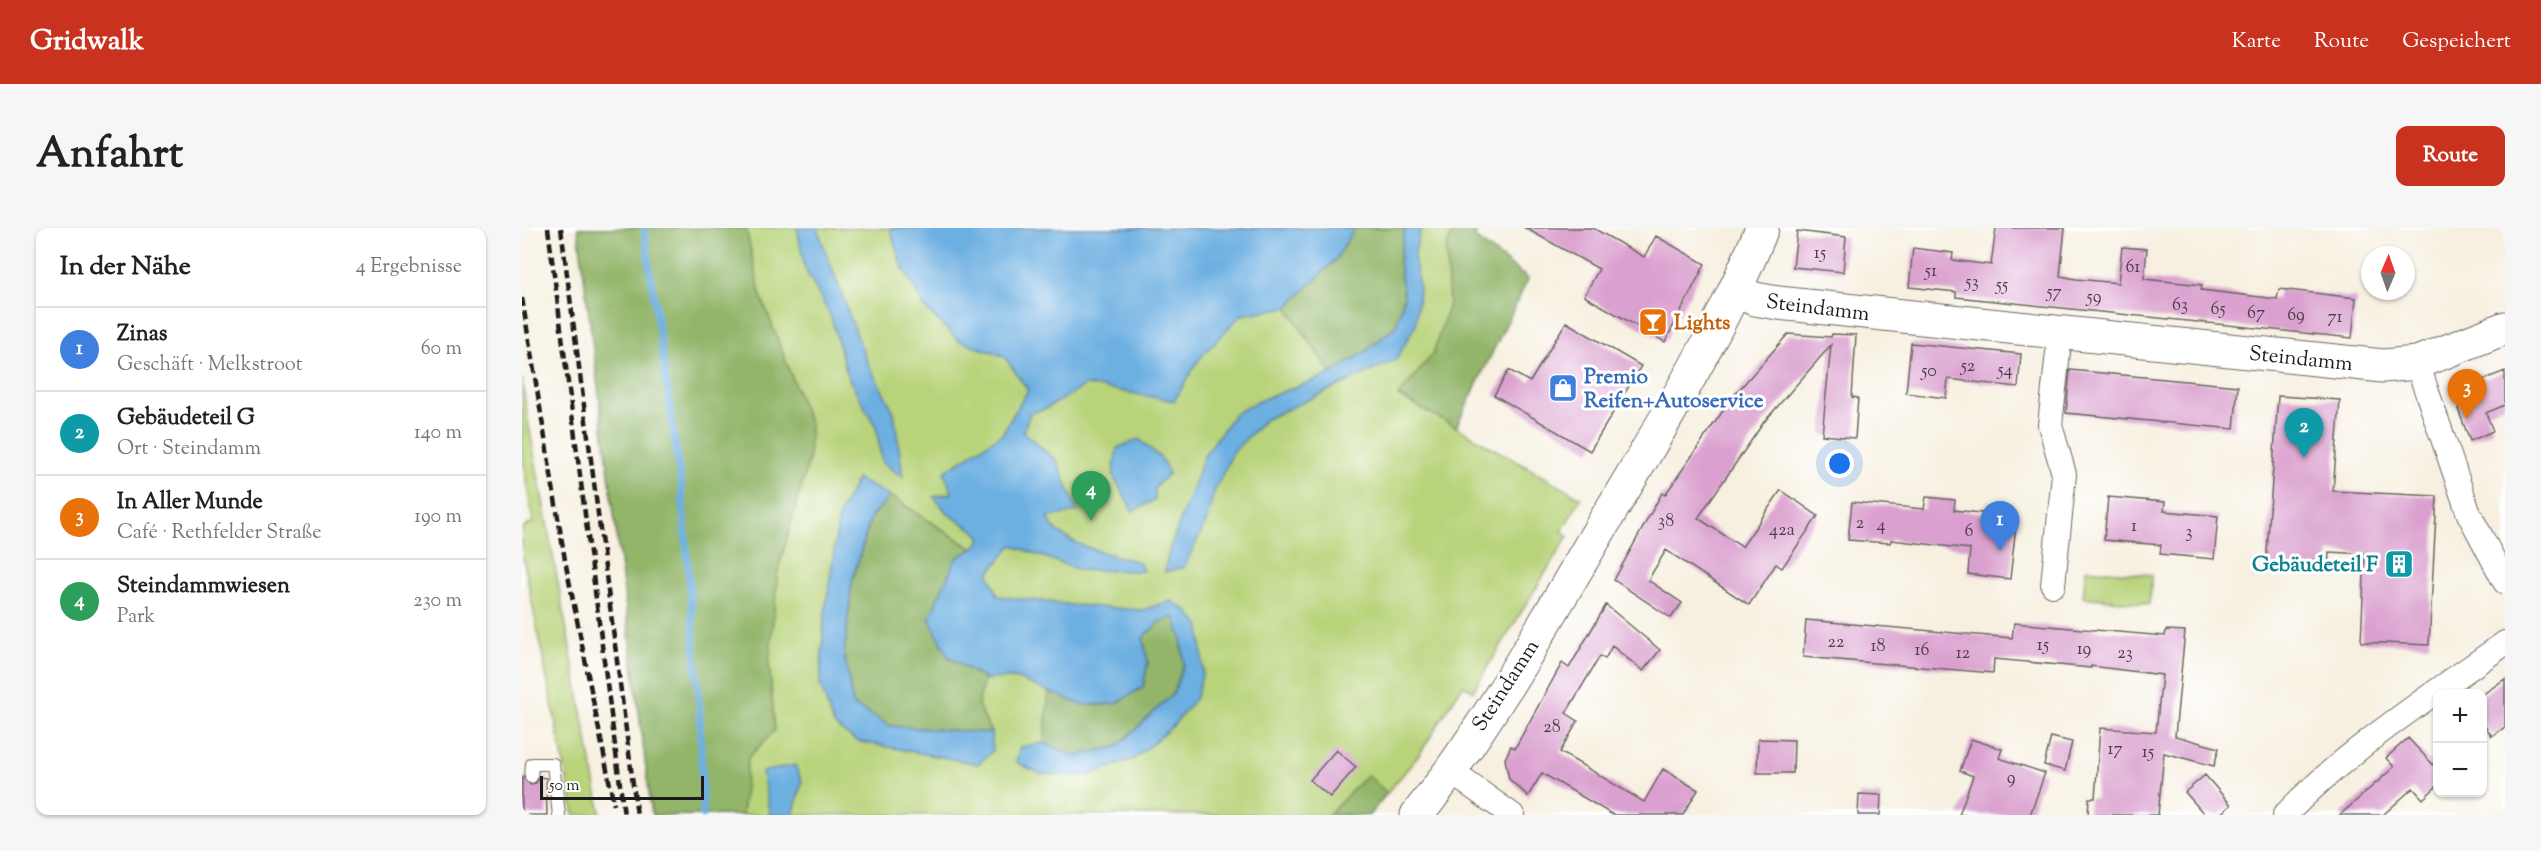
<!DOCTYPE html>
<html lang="de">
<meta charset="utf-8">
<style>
:root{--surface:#fff;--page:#f6f6f6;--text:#222;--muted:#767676;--line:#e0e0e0;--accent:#c8321e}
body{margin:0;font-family:"Sorts Mill Goudy",serif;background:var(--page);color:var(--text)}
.controls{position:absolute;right:18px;bottom:18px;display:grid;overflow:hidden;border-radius:12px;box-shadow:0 2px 4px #0004}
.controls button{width:54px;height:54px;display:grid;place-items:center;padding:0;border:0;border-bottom:2px solid var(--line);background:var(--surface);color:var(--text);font:30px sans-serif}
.compass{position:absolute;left:1839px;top:18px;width:54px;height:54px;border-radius:50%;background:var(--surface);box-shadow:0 2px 4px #0004;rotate:2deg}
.scale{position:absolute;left:18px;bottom:15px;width:164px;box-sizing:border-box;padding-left:6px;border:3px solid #1c1c1c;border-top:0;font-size:16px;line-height:21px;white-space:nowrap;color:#1c1c1c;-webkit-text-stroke:4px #fff;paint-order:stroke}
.you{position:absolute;left:1318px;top:236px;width:21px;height:21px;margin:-15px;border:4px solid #fff;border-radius:50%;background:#1a73e8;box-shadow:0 0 0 9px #1a73e833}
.badge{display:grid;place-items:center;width:39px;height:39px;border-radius:50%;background:var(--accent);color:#fff;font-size:20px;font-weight:700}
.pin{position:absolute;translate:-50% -50px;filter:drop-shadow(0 2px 3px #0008)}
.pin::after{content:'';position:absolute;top:32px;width:21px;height:18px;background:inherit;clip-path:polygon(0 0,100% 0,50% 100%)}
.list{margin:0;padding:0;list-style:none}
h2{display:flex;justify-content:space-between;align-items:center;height:78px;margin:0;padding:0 24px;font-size:26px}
h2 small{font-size:20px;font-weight:400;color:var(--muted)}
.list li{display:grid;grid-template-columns:39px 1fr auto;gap:18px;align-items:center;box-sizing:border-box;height:84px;padding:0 24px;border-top:2px solid var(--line)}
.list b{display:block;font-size:22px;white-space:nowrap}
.list p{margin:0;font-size:20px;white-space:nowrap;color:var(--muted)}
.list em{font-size:20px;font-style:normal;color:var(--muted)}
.map{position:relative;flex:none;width:1983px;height:587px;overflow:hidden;border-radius:12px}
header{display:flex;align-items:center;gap:36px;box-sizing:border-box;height:84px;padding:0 30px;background:var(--accent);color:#fff}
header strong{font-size:28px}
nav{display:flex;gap:33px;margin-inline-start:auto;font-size:21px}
.intro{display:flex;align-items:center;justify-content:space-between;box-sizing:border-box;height:144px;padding:0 36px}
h1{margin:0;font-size:42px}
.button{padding:15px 27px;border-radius:12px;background:var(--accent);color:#fff;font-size:21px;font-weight:700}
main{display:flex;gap:36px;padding:0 36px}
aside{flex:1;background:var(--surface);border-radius:12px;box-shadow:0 2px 4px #0004}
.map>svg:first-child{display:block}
.green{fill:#b8d379;stroke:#6a784a;stroke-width:1.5}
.forest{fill:#92b569;stroke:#576842;stroke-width:1.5}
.water{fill:#6cafe1;stroke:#44667e;stroke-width:1.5}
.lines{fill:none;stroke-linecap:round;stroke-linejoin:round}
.stream{stroke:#6cafe1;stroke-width:7}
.building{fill:#daa0cf}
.lane-casing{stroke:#696661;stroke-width:14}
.street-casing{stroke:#696661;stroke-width:26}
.secondary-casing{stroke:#696661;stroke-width:35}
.lane{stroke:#fff;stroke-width:12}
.street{stroke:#fff;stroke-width:24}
.secondary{stroke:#fff;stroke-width:33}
.rail{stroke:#1c1c1c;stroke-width:4.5;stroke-dasharray:9 4.5;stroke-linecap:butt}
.labels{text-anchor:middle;stroke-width:6;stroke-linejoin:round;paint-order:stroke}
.number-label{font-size:18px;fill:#4c3d49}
.street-label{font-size:21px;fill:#1c1c1c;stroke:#fff}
.food-label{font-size:21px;font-weight:bold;fill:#c56008;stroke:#fff;text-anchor:start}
.shop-label{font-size:21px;font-weight:bold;fill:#366cbe;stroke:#fff;text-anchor:start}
.culture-label{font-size:21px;font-weight:bold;fill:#0d838f;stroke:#fff;text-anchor:end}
</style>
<header>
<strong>Gridwalk</strong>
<nav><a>Karte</a><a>Route</a><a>Gespeichert</a></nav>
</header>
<div class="intro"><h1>Anfahrt</h1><a class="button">Route</a></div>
<main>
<aside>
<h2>In der Nähe<small>4 Ergebnisse</small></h2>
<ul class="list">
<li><span class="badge" style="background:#3f7fe0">1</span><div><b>Zinas</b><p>Geschäft · Melkstroot</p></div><em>60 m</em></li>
<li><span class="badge" style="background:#0f9aa8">2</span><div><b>Gebäudeteil G</b><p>Ort · Steindamm</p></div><em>140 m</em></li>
<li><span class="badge" style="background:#e8710a">3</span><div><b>In Aller Munde</b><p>Café · Rethfelder Straße</p></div><em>190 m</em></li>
<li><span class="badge" style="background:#2e9e5b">4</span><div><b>Steindammwiesen</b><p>Park</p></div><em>230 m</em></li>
</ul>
</aside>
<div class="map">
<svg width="1983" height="587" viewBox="0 0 1983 587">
<rect width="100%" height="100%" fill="#fff"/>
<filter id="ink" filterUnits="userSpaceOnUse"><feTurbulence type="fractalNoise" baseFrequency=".0167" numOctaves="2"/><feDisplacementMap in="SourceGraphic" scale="12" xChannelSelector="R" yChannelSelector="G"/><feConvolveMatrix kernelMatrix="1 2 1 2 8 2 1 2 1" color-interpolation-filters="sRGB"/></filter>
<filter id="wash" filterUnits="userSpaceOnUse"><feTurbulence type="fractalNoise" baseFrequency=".008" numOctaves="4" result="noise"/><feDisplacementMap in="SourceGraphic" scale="24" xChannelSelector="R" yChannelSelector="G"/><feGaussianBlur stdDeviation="1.35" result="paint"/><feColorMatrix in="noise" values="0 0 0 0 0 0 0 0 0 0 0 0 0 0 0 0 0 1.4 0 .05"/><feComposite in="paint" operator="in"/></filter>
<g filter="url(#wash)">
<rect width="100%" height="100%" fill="#f7f0e0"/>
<!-- green -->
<path class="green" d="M56,0H957L952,9L1006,51L934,199L1059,270L1040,303L1046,308L951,463L941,457L897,527L847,587H130Z
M0,150L6,193L79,587H52L0,324V300L11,294L0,229Z
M1564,341L1630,347L1627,376L1561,369Z"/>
<!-- forest -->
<path class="forest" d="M56,0H224L238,65L288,197L287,231L256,343L247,435L253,502L226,530L220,587H130Z
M832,0H883L877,34L882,69L874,98L843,124L809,146L765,79L815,30Z
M932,0H957L952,9L1006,51L934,199L876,168L911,126L927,76L924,20Z
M368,268L451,321L434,330L425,352L426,428L462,451L456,477L469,505L368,498L331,477L322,426L330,354L349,289Z
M652,389L659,409L662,436L651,466L595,519L553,528L522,515L527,462C569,481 581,484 621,459L626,434L621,410L636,394Z
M845,547L865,565L847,587H806Z"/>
<!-- water -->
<path class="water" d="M275,0H295L345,134L372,184L381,249L360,235L354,199L326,149L309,89L283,41Z
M368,0H832L815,30L765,79L719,87L678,130L652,173L564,157L525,180L508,185L501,204L535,233L556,284L526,289C535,317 591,327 617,334L621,343L557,342L490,317L467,345L476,368L551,377L620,382L649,373L663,381L678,398L681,443L674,470L652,497L612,531L564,548L519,546L494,534L498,519L522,515L553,528L595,519L651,466L662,436L659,409L652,389L637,394L621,410L626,434L621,459L594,476L560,477L493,450L462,451L426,428L407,390L434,330L451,321L459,310L453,303L426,286L412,269L430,265L422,244L480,206L506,162L482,128L437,113L403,80L379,36Z
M883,0H899L892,27L897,60L894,96L874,132L744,191L711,224L691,267L685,292L662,339L643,344L647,323L682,228L713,185L741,171L809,146L843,124L874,98L882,69L877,34Z
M617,211L639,230L647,245L633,260V272L611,283L591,248L595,220Z
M335,251L368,268L349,289L330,354L322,426L331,477L368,498L469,505L471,523L456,536L334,513L312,497L298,456L302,393L317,287Z
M273,537L280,554L271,587H248L240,544Z"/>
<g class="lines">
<!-- stream -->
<path class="stream" d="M122,0L160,263L178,485L181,587"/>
</g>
<g id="blocks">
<!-- building -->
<path class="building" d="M1003,0H1071L1122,29L1134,8L1183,36L1143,114L1062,68L1077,41Z
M1474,0H1543L1538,48L1554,51L1596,55L1600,19L1625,21L1622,51L1680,57L1679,62L1755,71L1757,61L1834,70L1830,110L1434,69V64L1387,59L1391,20L1431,25L1430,32L1469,37Z
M1275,3L1324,9L1321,44L1271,39Z
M1044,94L1119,138L1068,223L972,167L987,142L1008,154Z
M1266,106L1309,109L1310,106L1334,107L1330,169L1336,170L1333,210L1300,207L1309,117L1242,194L1176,290L1220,319L1259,262L1296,288L1260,340L1254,336L1227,377L1144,322L1126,352L1160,375L1149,390L1092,352L1140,265L1143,267L1209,171Z
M1389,115L1499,126L1496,159L1426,151L1424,170L1384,165Z
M1548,142L1716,158L1712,201L1544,185Z
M1983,143V177L1964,185L1971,203L1948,213L1936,181L1950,156Z
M1756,168L1818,172L1811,263L1915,268L1907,417L1839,414L1843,326L1807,324L1806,342L1744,338Z
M1404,269L1433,272L1432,282L1495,289L1488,351L1446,346L1448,321L1369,312L1368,315L1326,312L1330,274L1402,281Z
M1586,269L1643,274L1642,283L1696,288L1692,331L1638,326L1639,317L1582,312Z
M1084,377L1138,422L1121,443L1090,418L1083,431L1078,428L1044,485L1056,493L1038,524L1122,574L1141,541L1176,562L1161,587H1091L1020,545L1006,568L987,551L983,531L989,518L993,520L1040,435L1047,440Z
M1284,392L1490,410L1492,395L1643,408L1644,402L1663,403L1653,508L1697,520L1692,538L1642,525L1636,587H1566L1567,570H1573L1578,500L1634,504L1640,447L1569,438V440L1472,431L1471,445L1281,429Z
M1983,451V499L1970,508L1960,494V467Z
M1529,509L1550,514L1543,543L1522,537Z
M1886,510L1916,542V557L1901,571L1891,560L1861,587H1818L1872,539L1864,530Z
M1236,511L1272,512L1271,545H1235Z
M1449,511L1480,521L1477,530L1523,545L1508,587H1437L1451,548L1438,543Z
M814,522L834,539L808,569L788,552Z
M1683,547L1709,577L1697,587H1683L1663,564Z
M0,549L9,557L15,554L17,549L24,550L25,587H0Z
M1337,566L1359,567L1358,587H1336Z"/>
</g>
</g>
<g filter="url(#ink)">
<use href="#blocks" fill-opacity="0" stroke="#696661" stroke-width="1.5"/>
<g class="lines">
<!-- lane casing -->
<g class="lane-casing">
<path id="lane" d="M9,549L10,536H31L37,587"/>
</g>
<!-- street casing -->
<g class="street-casing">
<path id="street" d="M1895,135L1947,286L1983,354
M1531,357L1542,246L1528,197L1538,106
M928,543L990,587
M1763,587C1826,521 1909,468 1983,415"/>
</g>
<!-- secondary casing -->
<g class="secondary-casing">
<path id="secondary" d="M1214,63L1233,71L1256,75L1861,138L1895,135L1983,100
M895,587C966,498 1023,394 1081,296C1138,200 1199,104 1240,0"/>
</g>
<!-- lane -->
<use href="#lane" class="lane"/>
<!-- street -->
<use href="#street" class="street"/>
<!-- secondary -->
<use href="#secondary" class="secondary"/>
<!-- rail -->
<path class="rail" d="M26,0L102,587
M39,0L115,587
M0,70L43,332L92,577"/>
</g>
</g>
<!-- icons -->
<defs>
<g id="bar-square" transform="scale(1.5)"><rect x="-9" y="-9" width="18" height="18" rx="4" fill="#e8710a" stroke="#fff"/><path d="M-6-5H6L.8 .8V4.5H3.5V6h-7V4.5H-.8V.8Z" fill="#fff"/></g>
<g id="shop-square" transform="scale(1.5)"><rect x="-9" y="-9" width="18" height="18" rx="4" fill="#3f7fe0" stroke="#fff"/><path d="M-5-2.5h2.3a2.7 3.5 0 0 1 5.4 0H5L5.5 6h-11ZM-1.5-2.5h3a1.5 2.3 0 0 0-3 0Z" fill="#fff"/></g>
<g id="building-square" transform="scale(1.5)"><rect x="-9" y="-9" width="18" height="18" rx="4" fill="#0f9aa8" stroke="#fff"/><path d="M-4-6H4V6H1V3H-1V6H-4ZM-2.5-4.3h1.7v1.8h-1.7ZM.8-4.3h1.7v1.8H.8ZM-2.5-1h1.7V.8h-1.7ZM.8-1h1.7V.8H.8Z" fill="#fff"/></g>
</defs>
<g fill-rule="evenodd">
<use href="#bar-square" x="1131" y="94"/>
<use href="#shop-square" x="1041" y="160"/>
<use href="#building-square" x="1877" y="336"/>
</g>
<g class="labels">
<!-- number labels -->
<g class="number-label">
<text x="1298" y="30">15</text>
<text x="1611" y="44">61</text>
<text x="1409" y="48">51</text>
<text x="1450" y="59">53</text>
<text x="1480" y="62">55</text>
<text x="1532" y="69">57</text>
<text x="1572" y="74">59</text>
<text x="1658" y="82">63</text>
<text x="1696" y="86">65</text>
<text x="1734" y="90">67</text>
<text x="1774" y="92">69</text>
<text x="1813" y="94">71</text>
<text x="1446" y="143">52</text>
<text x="1483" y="147">54</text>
<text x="1407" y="148">50</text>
<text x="1144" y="298">38</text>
<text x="1338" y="300">2</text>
<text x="1359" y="302">4</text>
<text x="1612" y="303">1</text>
<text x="1260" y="307">42a</text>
<text x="1447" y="308">6</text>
<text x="1667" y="309">3</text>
<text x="1314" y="419">22</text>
<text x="1521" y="422">15</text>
<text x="1356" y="423">18</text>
<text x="1562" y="426">19</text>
<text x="1400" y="427">16</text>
<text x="1441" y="430">12</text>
<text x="1603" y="430">23</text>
<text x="1030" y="504">28</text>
<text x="1593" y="526">17</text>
<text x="1626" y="529">15</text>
<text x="1489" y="555">9</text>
</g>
<!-- street labels -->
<g class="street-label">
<text transform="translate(1296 79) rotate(7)" y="7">Steindamm</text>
<text transform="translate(1779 130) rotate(6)" y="7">Steindamm</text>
<text transform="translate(983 457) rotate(-57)" y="7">Steindamm</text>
</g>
<!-- food labels -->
<g class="food-label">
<text x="1152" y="101">Lights</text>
</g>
<!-- shop labels -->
<g class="shop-label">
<text x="1062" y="155">Premio<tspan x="1062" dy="24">Reifen+Autoservice</tspan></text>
</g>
<!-- culture labels -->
<g class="culture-label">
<text x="1856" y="343">Gebäudeteil F</text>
</g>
</g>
</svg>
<div class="controls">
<button>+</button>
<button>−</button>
</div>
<svg class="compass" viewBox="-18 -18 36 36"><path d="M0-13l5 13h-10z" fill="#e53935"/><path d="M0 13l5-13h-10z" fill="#767676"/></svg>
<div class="scale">50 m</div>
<div class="you"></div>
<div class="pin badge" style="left:1478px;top:323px;background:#3f7fe0">1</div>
<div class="pin badge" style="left:1782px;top:230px;background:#0f9aa8">2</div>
<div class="pin badge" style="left:1945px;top:191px;background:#e8710a">3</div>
<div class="pin badge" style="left:569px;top:293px;background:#2e9e5b">4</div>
</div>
</main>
